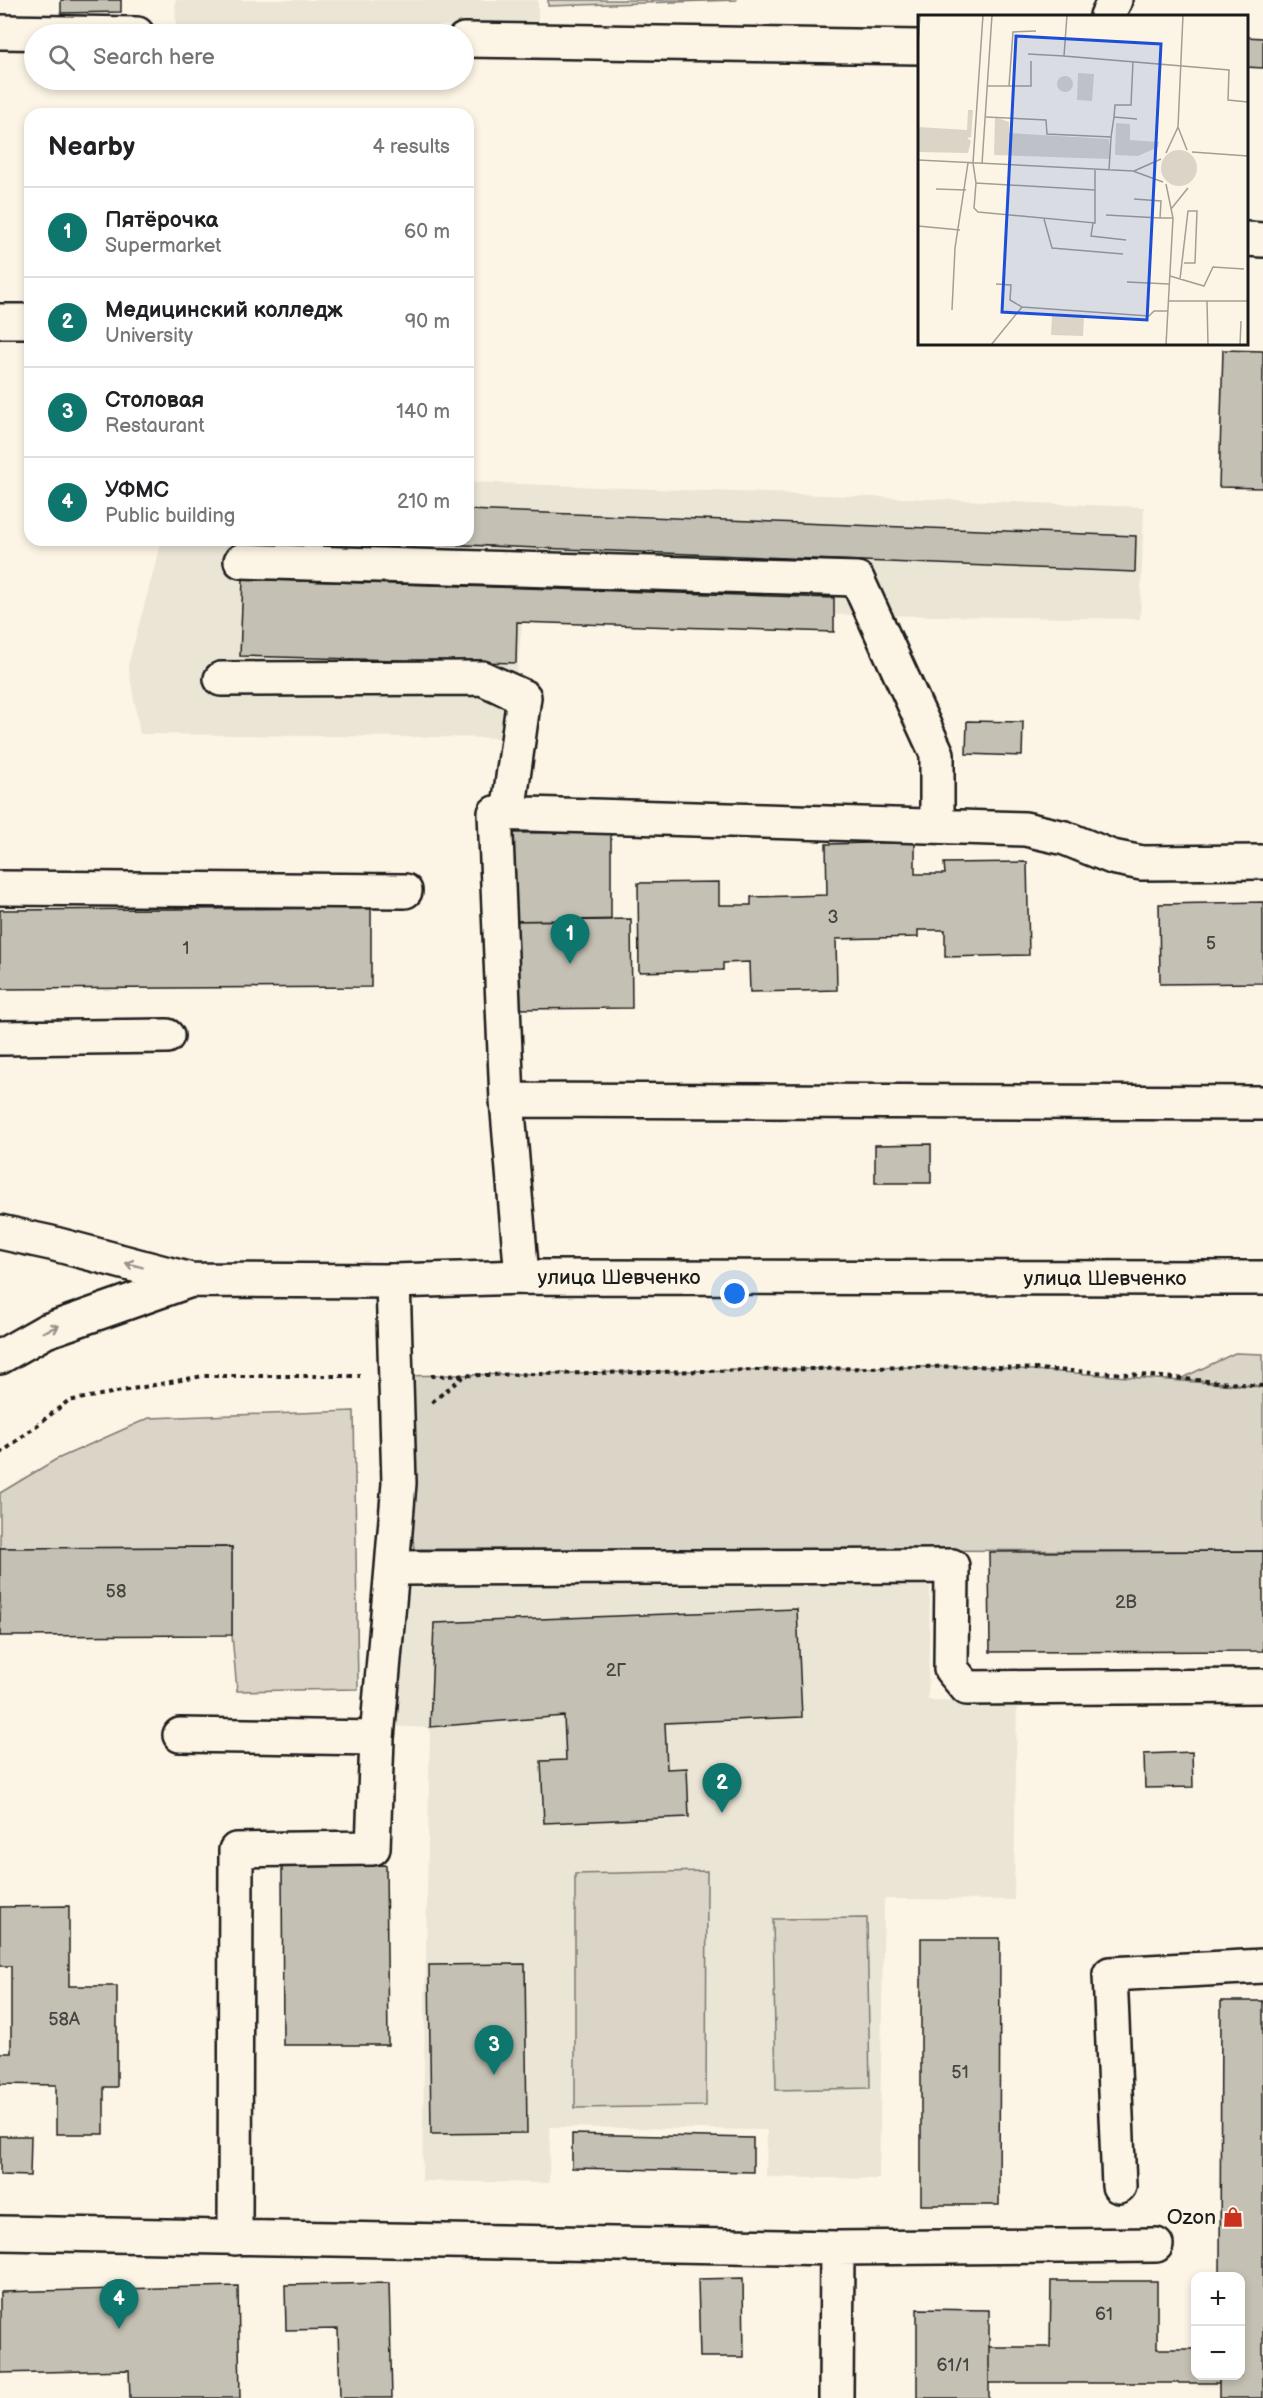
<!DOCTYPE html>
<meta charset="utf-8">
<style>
:root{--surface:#fff;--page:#f6f6f6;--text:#202124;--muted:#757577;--line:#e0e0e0;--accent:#0f766e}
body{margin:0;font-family:"Balsamiq Sans",sans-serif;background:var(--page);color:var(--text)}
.controls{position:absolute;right:18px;bottom:18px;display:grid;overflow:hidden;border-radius:12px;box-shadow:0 3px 9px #0003}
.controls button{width:54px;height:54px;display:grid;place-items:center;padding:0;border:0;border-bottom:2px solid var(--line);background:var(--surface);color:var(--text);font:30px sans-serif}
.you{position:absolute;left:735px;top:1294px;width:21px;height:21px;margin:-15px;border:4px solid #fff;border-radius:50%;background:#1a73e8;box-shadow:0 0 0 9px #1a73e833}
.badge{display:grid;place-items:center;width:39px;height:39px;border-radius:50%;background:var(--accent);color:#fff;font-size:20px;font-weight:700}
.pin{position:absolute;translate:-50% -50px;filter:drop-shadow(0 2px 3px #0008)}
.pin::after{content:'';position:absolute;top:32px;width:21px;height:18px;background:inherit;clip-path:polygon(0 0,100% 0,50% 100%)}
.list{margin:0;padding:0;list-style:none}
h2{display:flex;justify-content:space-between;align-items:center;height:78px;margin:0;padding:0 24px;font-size:26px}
h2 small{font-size:20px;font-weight:400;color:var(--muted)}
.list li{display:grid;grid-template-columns:39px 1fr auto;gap:18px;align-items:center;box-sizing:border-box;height:90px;padding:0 24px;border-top:2px solid var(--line)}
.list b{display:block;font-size:22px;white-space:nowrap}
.list p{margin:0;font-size:20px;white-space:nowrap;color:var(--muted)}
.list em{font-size:20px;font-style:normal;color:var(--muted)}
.icon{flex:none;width:33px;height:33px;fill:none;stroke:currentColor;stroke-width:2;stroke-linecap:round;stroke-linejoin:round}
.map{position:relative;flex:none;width:1263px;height:2398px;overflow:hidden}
.search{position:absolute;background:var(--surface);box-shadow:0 3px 9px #0003;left:24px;top:24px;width:450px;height:66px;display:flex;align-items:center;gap:15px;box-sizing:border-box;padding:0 21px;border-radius:33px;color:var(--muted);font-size:22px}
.panel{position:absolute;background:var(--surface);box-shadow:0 3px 9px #0003;left:24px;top:108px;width:450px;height:438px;border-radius:18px}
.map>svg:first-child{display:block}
.built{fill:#ebe5d6}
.green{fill:#dbd5c8;stroke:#7c7872;stroke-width:1.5}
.building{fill:#c4c0b3;stroke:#1c1c1c;stroke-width:1.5}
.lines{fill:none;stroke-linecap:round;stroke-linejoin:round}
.minor-casing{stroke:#1c1c1c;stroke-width:38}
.major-casing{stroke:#1c1c1c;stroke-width:38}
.path{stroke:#1c1c1c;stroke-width:4;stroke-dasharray:4.5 4.5;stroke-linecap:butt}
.minor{stroke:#fcf5e5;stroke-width:33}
.major{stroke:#fcf5e5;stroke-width:33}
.oneway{stroke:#97938b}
.labels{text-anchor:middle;stroke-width:5;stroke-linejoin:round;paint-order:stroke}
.number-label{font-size:18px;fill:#464542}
.street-label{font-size:21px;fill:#1c1c1c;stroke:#fcf5e5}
.poi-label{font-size:21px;fill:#1c1c1c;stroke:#fcf5e5;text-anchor:end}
.inset-road{fill:none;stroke:#a29e95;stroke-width:1.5}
.view{fill:#1d4ed8;fill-opacity:0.15;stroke:#1d4ed8;stroke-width:3}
.inset-edge{fill:none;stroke:#1c1c1c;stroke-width:3}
</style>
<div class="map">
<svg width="1263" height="2398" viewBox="0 0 1263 2398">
<rect width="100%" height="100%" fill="#fcf5e5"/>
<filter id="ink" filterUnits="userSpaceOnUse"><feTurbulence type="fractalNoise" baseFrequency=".0167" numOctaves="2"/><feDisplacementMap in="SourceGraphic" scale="12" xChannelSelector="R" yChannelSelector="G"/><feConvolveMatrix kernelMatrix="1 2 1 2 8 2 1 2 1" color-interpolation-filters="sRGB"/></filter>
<g filter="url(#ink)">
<!-- built -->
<path class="built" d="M175,0H538V25L176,28Z
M468,482L1144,507L1140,619L523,610L511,738L140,734L128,665L162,540H468Z
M392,1529L931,1538L928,1700L1017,1701L1014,1900L884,1899L879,2179L766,2177L767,2130L550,2127L549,2183L422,2181L430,1728L389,1726Z"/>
<!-- green -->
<path class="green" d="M548,0H737L548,6Z
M1235,1353L1263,1354V1386L1180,1379Z
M977,1366L1263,1387V1551L415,1549L399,1483L396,1376Z
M354,1411L358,1689L237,1691L232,1635V1547L0,1548V1493L55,1460L149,1418Z
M707,1871L706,2106L575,2108V1874Z
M867,1918L870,2088L776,2090L773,1919Z"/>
<!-- building -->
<path class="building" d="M61,0H121V12L61,13Z
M1246,37L1263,38V68L1246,67Z
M1223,350L1263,351V488L1219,487Z
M468,510L1136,536L1135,572L340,540H468Z
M243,579L834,598V632L517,622L516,663L240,656Z
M967,721L1023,722L1022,756L966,754Z
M611,832V920L508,921L507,833Z
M915,842V874H945L944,863L1027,862L1029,955L945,957V930H918V937L836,939L837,990L750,992L749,962L723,963V970L639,972L638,883L719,882V905H751V897L827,895L826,844Z
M1263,902V983L1160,984L1159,904Z
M371,908V987L0,989V910Z
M631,919L632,1008L509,1009L508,921Z
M931,1144V1183H875V1145Z
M232,1547V1635L0,1636V1548Z
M1263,1551V1651L990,1652L989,1552Z
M797,1609L802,1717L665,1723L667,1769L687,1768L689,1817L544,1823L541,1761L566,1760L564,1716L430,1727L434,1623Z
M1192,1752L1193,1787L1145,1788L1144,1754Z
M386,1865L388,2045H283L282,1866Z
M69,1906V1986H117V2087H104V2134H56V2085L0,2084V2053H11V1966H0V1907Z
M921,1938H1000L999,2205H921Z
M525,1964L527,2133L431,2134L429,1965Z
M1221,2001H1263V2398H1219V2376H1240V2276H1220Z
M572,2134L753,2138V2172L572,2168Z
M0,2136H31L30,2176L0,2175Z
M743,2278L744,2357H700L698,2279Z
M1051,2281H1157V2349H1196V2376H1219V2383H989V2347H1050Z
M389,2283L392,2398H340L338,2329L286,2330L285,2285Z
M238,2286L240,2398H130L129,2370L0,2373V2292Z
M917,2309L989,2310V2398H917Z"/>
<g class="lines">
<!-- minor casing -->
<g class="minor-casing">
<path id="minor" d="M1107,16L1115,0
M0,32L137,34
M464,40L920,47
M1246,239L1263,240
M0,321H30
M241,561L857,579L937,754V826
M221,679L482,678L524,697L508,814
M0,888L405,891
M0,1038L167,1036
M507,1100L1263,1103
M522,1277L507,1100L495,813L1025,829L1065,838L1112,857L1142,863L1263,862
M393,1281L399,1483L392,1568L952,1566L951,1669L967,1688L1263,1686
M180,1735L377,1738L392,1568
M1119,2186L1110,1974L1263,1966
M0,2233L837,2248L836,2398
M235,2238L236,1850L373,1848L377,1738
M837,2248L1156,2245"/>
</g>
<!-- major casing -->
<g class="major-casing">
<path id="major" d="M0,1232L51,1243L191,1280L393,1281L522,1277L1263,1278
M0,1357L46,1331L191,1280"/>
</g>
<!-- path -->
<path class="path" d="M431,1376L977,1366L1129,1374L1263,1386
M432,1402L464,1376
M0,1454L68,1401L203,1376H360"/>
<!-- minor -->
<use href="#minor" class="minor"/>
<!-- major -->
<use href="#major" class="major"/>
</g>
<!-- one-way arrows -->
<defs><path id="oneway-shaft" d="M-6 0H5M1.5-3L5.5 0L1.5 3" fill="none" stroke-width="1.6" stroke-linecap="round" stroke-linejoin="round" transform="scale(1.5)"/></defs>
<g class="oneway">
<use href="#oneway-shaft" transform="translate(134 1265) rotate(-165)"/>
<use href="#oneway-shaft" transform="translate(51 1329) rotate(-22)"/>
</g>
</g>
<!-- icons -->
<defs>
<g id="shop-bare" transform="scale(1.62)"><path d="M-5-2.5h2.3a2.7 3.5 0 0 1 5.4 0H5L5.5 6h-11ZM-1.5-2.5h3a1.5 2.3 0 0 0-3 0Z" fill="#c8321e" stroke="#fcf5e5" stroke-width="2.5" paint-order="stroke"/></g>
</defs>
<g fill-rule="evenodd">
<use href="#shop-bare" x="1233" y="2217"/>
</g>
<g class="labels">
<!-- number labels -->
<g class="number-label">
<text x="833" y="923">3</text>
<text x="1211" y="949">5</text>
<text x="186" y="954">1</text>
<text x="116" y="1597">58</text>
<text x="1126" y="1608">2В</text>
<text x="616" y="1676">2Г</text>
<text x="64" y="2025">58А</text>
<text x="960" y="2078">51</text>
<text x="1104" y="2320">61</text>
<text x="953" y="2371">61/1</text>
</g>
<!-- street labels -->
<g class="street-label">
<text x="619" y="1284">улица Шевченко</text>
<text x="1105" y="1285">улица Шевченко</text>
</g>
<!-- poi labels -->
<g class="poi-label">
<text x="1216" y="2224">Ozon</text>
</g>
</g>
<!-- overview -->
<g transform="translate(918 15)">
<rect width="330" height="330" fill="#fcf5e5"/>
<path d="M160,58L176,59L174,86L159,85ZM139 69a8 8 0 1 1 16 0a8 8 0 1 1-16 0ZM50,95H55L53,122L49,123L53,126L50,138L0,137V112L49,115ZM77,102L91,107V118L191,124L192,144L76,140ZM198,108L212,109V125L241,127L240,132L220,141L197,140ZM243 153a18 18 0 1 1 36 0a18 18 0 1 1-36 0ZM134,300L166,301L165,321L133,320Z" fill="#dbd5c8"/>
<path class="inset-road" d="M149,0L146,41L311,55L310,85L330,87M0,30L2,0M110,39L146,41M70,71H113V46M91,71L95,17L118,16M68,102L128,105L129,119L193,122L191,155M196,102L197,90H213L215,46M260,112L269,135M193,122L196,102L219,104M274,137L330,141M248,138L260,112L265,0M0,145L215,156L245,167M55,148L58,168L177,175M55,148L65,0M64,149L74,0M216,156L243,144M58,168L56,193L60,197L177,208V155M248,169L255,203L248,330M18,174L48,175M216,184L243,186L242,203H255M253,194L270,173M188,200L242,203M126,204L134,233L205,239M175,208L173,221L208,225M0,211L42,215M252,261L286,271L295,252L326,254M262,264L270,196H279L277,248H266M209,267L251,269M78,269L93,270L92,285L104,292L231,301L236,296H250M250,286H330M289,286L290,330M34,295L37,233L50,148M73,330L104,292M322,330L323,306"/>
<path class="view" d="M98,21L243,29L229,305L84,297Z"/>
<rect width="330" height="330" class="inset-edge"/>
</g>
</svg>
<div class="controls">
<button>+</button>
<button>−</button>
</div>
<div class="you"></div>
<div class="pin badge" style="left:570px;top:964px">1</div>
<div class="pin badge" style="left:722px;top:1813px">2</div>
<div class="pin badge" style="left:494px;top:2075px">3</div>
<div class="pin badge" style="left:119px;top:2329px">4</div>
<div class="search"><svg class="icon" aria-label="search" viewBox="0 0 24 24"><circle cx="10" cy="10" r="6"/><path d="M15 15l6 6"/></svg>Search here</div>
<section class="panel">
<h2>Nearby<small>4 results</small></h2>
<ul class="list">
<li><span class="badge">1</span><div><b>Пятёрочка</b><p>Supermarket</p></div><em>60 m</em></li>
<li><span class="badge">2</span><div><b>Медицинский колледж</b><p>University</p></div><em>90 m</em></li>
<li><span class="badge">3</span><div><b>Столовая</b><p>Restaurant</p></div><em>140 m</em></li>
<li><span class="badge">4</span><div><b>УФМС</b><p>Public building</p></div><em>210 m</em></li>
</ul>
</section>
</div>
